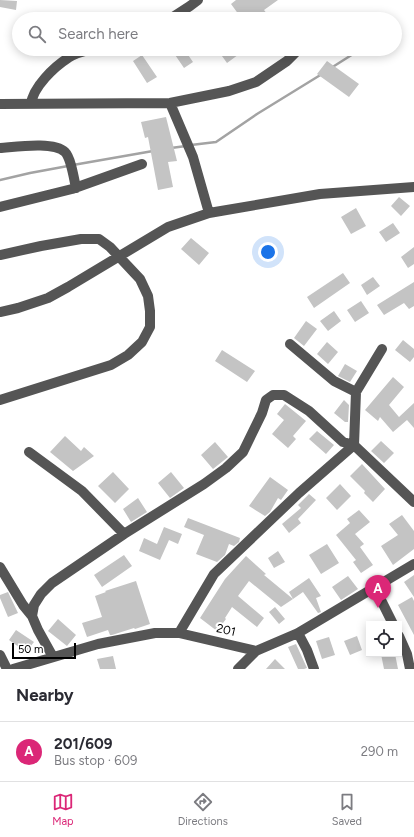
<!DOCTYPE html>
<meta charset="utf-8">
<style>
:root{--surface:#fff;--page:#f2f2f3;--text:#2b2b33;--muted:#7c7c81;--line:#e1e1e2;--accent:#db2777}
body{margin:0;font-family:Figtree,sans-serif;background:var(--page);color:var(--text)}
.controls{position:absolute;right:12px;bottom:12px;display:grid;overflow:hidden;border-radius:0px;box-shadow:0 2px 10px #0003}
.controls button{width:36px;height:36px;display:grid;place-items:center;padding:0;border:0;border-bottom:1px solid var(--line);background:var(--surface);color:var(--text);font:20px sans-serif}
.scale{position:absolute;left:12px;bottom:10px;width:64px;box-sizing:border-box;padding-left:4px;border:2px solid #000;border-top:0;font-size:11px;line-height:14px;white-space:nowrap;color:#000;-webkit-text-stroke:3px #fff;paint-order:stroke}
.you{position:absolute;left:268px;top:252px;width:14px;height:14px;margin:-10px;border:3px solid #fff;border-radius:50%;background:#1a73e8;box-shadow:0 0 0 6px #1a73e833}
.badge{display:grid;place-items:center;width:26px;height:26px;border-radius:50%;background:var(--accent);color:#fff;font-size:13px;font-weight:700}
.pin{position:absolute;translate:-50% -33px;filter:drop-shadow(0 1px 2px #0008)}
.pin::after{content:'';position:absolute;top:21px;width:14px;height:12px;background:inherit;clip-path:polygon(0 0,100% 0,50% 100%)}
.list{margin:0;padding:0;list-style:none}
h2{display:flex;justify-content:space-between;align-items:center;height:52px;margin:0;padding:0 16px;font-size:17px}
h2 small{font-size:13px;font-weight:400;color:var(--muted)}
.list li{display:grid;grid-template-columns:26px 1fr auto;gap:12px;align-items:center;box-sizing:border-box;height:60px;padding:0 16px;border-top:1px solid var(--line)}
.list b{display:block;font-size:15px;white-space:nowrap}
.list p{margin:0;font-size:13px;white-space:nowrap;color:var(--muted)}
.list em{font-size:13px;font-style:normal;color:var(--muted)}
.icon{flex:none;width:22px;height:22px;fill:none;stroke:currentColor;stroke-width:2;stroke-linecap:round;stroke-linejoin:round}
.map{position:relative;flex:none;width:414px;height:669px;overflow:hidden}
.search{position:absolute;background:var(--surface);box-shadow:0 2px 10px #0003;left:12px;right:12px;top:12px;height:44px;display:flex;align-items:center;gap:10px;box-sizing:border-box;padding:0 14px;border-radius:22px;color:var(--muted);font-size:15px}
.sheet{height:112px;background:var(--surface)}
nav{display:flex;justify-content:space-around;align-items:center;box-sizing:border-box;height:56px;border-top:1px solid var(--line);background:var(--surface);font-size:11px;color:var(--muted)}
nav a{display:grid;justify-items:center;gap:2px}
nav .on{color:var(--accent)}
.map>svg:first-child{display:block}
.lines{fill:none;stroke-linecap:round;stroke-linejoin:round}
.stream{stroke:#a3a3a3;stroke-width:2.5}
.building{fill:#c4c4c4}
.minor{stroke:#555;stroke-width:10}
.labels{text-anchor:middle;stroke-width:4;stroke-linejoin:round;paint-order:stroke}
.street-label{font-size:12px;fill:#000;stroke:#fff}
</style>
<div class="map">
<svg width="414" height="669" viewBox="0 0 414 669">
<rect width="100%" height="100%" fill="#fff"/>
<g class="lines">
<!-- stream -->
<path class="stream" d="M331,68L361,49
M191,145L216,142L257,114L322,74
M171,148L186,146
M73,165L153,151
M0,180L30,173L68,166"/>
</g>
<!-- building -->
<path class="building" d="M0,0L17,1L16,10L0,7Z
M236,0H278L264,10L271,19H242L231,4Z
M171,49H184L193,62L184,68Z
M217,49H246L227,63Z
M142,55L157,77L147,83L133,61Z
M327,61L359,84L349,97L317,74Z
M166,117L177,161L168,162L173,187L158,190L148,137L145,138L141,122Z
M399,197L410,206L401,216L391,206Z
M356,208L366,226L351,234L341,217Z
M393,223L400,233L386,242L379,232Z
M191,238L209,253L199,265L181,249Z
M414,247V264L408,268L401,257Z
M343,273L350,283L314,308L307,297Z
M373,277L380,286L367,295L361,285Z
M414,282V306L409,309L404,303L384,315L377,305Z
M361,301L369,313L355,322L347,310Z
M334,311L341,321L328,331L320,321Z
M306,321L317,329L304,346L294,338Z
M403,340L414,349V357L410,362L395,350Z
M327,342L338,352L328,364L317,354Z
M222,350L255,371L247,382L215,361Z
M345,364L357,371L350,382L338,376Z
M393,377L404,387L389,405L399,417L414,403V428L407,420L393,432L380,417L378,421L365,410Z
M344,400L349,405L348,422H345L334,413Z
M285,404L306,421L293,436L296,439L288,448L272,434L284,420L277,414Z
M317,431L334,445L326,454L309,439Z
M65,436L81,451L84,447L94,456L73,471L50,452Z
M381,441L394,453L384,463L371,451Z
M215,442L228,457L213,469L201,455Z
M362,464L385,489L373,502L364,493L365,491L350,476Z
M113,472L129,489L115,503L98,486Z
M171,472L184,488L170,498L158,483Z
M270,477L288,490L281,500L278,498L270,512L265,516L249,506Z
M340,484L351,496L337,510L326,498Z
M309,494L316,500L298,519L301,523L289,533L282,524L301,508L298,505Z
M138,498L147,512L131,522L123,509Z
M359,510L370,522L355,534L364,544L360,547L373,565L361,573L353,562L356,560L336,535L350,523L347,519Z
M402,515L414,531V549L393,565L381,546L398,535L389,524Z
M188,518L240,538L239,542L234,546L229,544L225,555L217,562L196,554L204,535L184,527Z
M164,527L182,534L178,544L169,540L160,560L139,551L144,538L157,544Z
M327,544L339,563L321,574L309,555Z
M278,551L285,562L274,568L268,558Z
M124,555L132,566L102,587L94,575Z
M246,556L266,574L264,575L293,599L281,607L249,581L238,596L264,618L257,627L232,607L225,618L226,619L217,631L200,618L225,579Z
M414,575V597L404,582Z
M348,576L358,589L341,600L332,587Z
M309,578L321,596L316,598L321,612L318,613L303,592L293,599L289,592Z
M136,581L150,624L135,629L134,628L112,635H110L108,630L87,637L82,623L102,617L95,596L106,592L105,591Z
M8,592L18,613L8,617L0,598V595Z
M412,597L414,601V635L398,605Z
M275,607L285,619L279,624L269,612Z
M58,619L76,635L67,646L48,631Z
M16,630L34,642L26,652L9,640Z
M357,636L362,650L350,655L344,641Z
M329,637L335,655L322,659L316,641Z
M296,644L307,668L304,669H298L288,647Z
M381,654H395L398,669H384Z
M113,656L116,669H100L97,659Z
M275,659L285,669H266Z"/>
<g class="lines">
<!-- minor -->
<path class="minor" d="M170,19L190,6L198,0
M170,103L193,157L209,213
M0,104L170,103L229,91L256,82L287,61L299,49
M31,104C33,87 54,67 68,58C75,53 84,51 92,49
M0,148C15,147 54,141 65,152C71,158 74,179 76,188
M0,207L72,189L142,164
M0,255L41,246L81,239H99L110,247L140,279L148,296L150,311V327L142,342L128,355L111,365L0,400
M0,312L18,308L48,298L68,287L168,227L209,213L320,194L414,187
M290,344L334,381L356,392
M382,349L356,392L354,445L414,502
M29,452L82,491L124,534
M0,567L23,605L32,616L38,630L53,657
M375,588L393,624
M32,616L34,605L41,594L52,583L124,534L204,484L226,468L243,452L262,413L266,400L273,395H284L309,411L343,442L354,445
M179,633L214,574L299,493L354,445
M298,633L307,650L314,669
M399,636L407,654L410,669
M0,655L7,669
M13,669L98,644L155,633H179L256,651L298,633L414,564
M238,669L256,651"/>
</g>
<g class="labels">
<!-- street labels -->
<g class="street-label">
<text transform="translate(226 630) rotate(13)" y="4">201</text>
</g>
</g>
</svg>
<div class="controls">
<button><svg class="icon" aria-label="locate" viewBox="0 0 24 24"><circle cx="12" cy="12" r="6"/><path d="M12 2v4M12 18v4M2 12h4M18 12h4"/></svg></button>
</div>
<div class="scale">50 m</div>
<div class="you"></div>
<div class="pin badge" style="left:378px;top:608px">A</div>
<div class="search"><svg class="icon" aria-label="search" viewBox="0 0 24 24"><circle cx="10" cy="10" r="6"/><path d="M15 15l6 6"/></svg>Search here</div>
</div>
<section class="sheet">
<h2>Nearby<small></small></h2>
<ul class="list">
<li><span class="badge">A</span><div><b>201/609</b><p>Bus stop · 609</p></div><em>290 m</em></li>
</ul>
</section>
<nav>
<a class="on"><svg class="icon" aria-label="map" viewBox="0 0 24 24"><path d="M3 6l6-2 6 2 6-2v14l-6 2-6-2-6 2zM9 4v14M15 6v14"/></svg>Map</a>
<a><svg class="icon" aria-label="directions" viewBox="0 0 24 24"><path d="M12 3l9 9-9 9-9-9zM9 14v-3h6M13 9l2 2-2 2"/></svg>Directions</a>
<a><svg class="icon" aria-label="saved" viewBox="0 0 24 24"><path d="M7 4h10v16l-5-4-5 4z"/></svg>Saved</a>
</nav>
